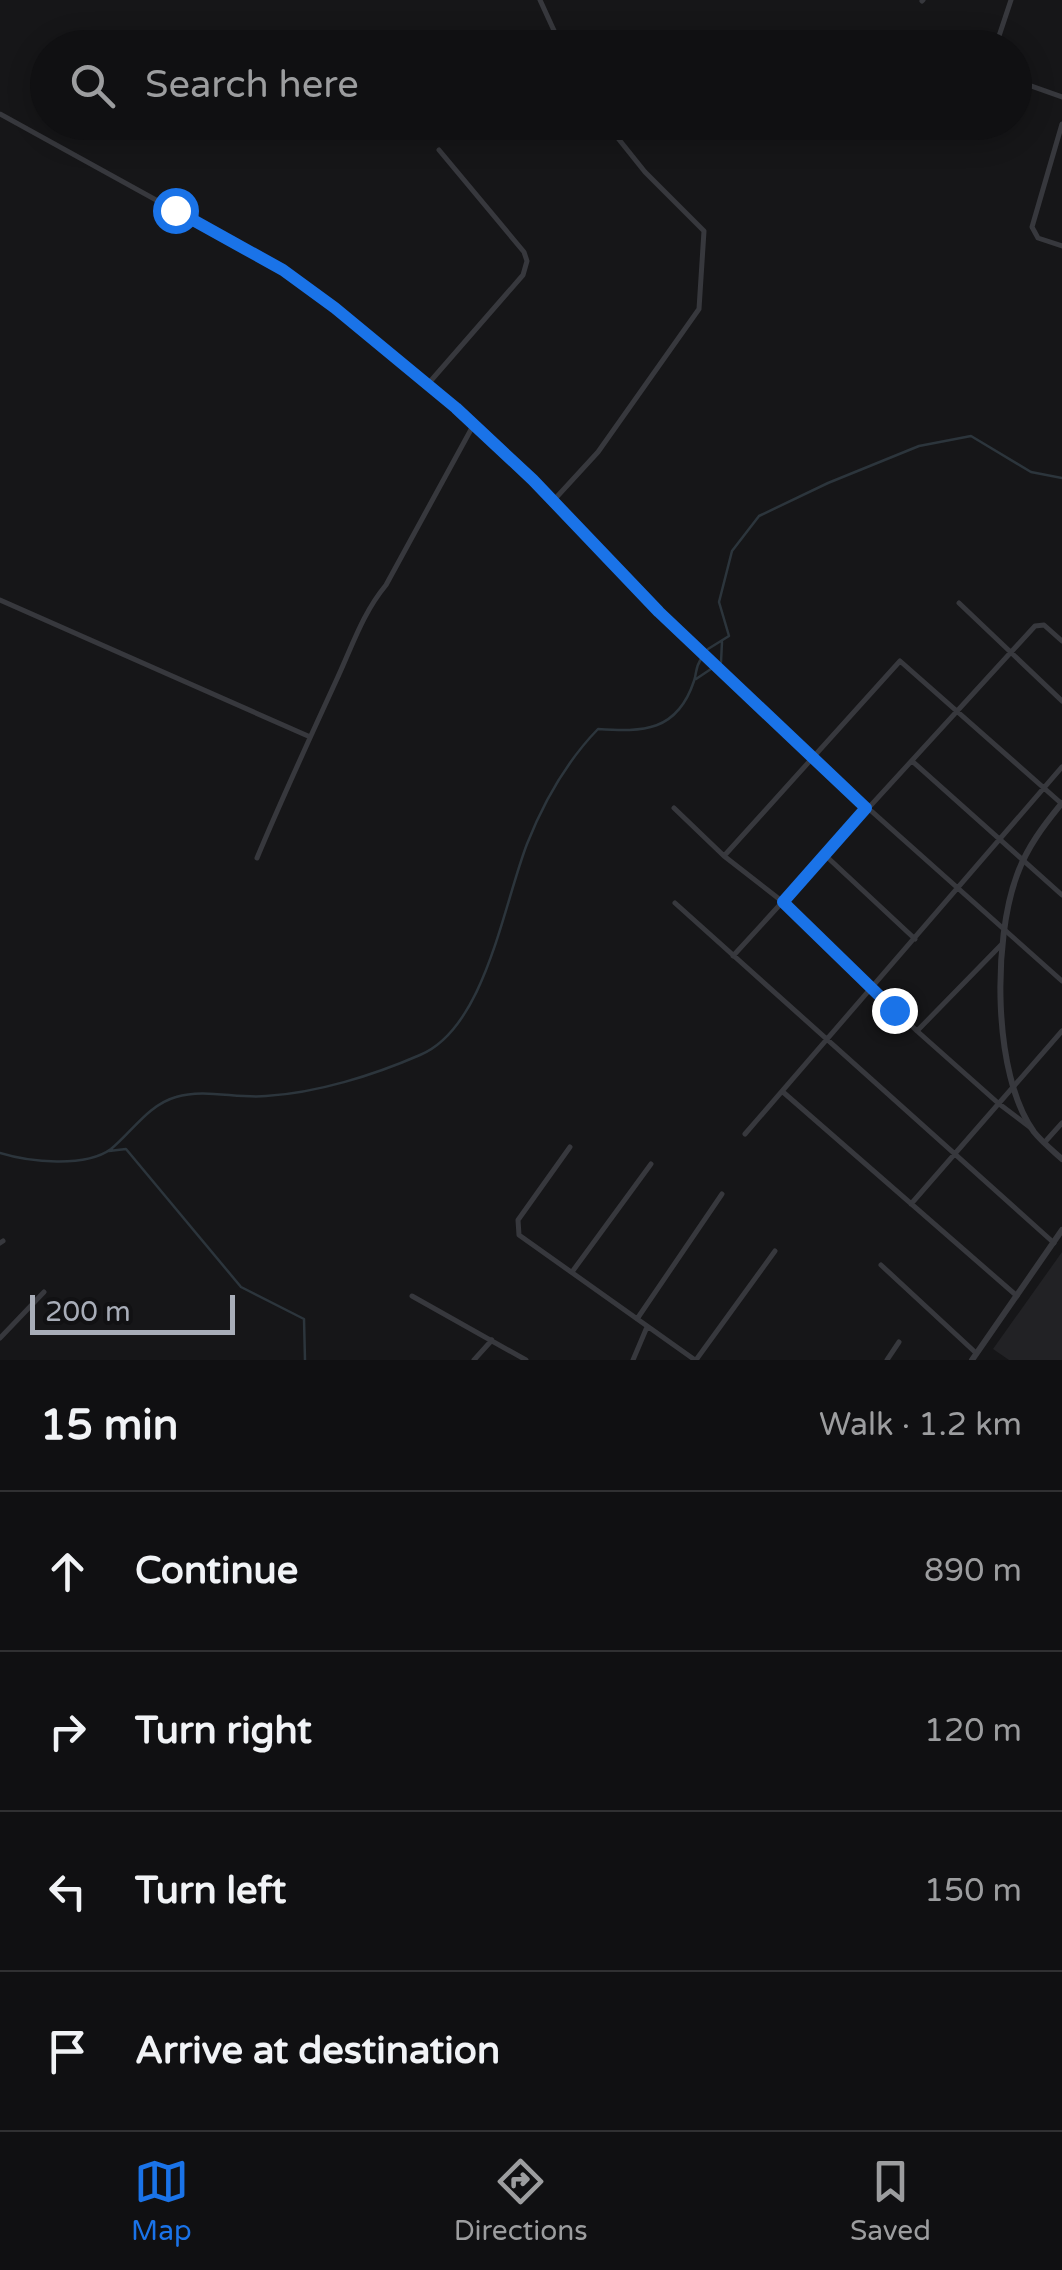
<!DOCTYPE html>
<meta charset="utf-8">
<style>
:root{--surface:#101012;--page:#1e1e20;--text:#f1f3f6;--muted:#9c9d9f;--line:#303032;--accent:#1a73e8}
body{margin:0;font-family:"Varela Round",sans-serif;background:var(--page);color:var(--text)}
.scale{position:absolute;left:30px;bottom:25px;width:205px;box-sizing:border-box;padding-left:10px;border:5px solid #a8adb8;border-top:0;font-size:28px;line-height:35px;white-space:nowrap;color:#a8adb8;-webkit-text-stroke:8px #111113;paint-order:stroke}
.stop{position:absolute;width:30px;height:30px;margin:-22px;border:8px solid #1a73e8;border-radius:50%;background:#fff}
.stop.end{background:#1a73e8;border-color:#fff;box-shadow:0 2px 10px #0008}
.list{margin:0;padding:0;list-style:none}
h2{display:flex;justify-content:space-between;align-items:center;height:130px;margin:0;padding:0 40px;font-size:42px}
h2 small{font-size:32px;font-weight:400;color:var(--muted)}
.list li{display:grid;grid-template-columns:65px 1fr auto;gap:30px;align-items:center;box-sizing:border-box;height:160px;padding:0 40px;border-top:2px solid var(--line)}
.list b{display:block;font-size:38px;white-space:nowrap}
.list em{font-size:32px;font-style:normal;color:var(--muted)}
.icon{flex:none;width:55px;height:55px;fill:none;stroke:currentColor;stroke-width:2;stroke-linecap:round;stroke-linejoin:round}
.map{position:relative;flex:none;width:1062px;height:1360px;overflow:hidden}
.search{position:absolute;background:var(--surface);box-shadow:0 5px 25px #0003;left:30px;right:30px;top:30px;height:110px;display:flex;align-items:center;gap:25px;box-sizing:border-box;padding:0 35px;border-radius:55px;color:var(--muted);font-size:38px}
.sheet{height:770px;background:var(--surface)}
nav{display:flex;justify-content:space-around;align-items:center;box-sizing:border-box;height:140px;border-top:2px solid var(--line);background:var(--surface);font-size:28px;color:var(--muted)}
nav a{display:grid;justify-items:center;gap:5px}
nav .on{color:var(--accent)}
.map>svg:first-child{display:block}
.built{fill:#222225}
.lines{fill:none;stroke-linecap:round;stroke-linejoin:round}
.stream{stroke:#2c353c;stroke-width:2.5}
.minor{stroke:#37383d;stroke-width:5}
.tertiary{stroke:#37383d;stroke-width:6}
.route{stroke:#1a73e8;stroke-width:12}
</style>
<div class="map">
<svg width="1062" height="1360" viewBox="0 0 1062 1360">
<rect width="100%" height="100%" fill="#161618"/>
<!-- built -->
<path class="built" d="M1062,1252V1360H1009L993,1349Z"/>
<g class="lines">
<!-- stream -->
<path class="stream" d="M708,649L729,636L719,602L732,551L759,516L828,483L919,446L971,436L1031,472L1062,478
M721,662L722,642
M696,679L711,669
M109,1151L126,1149L241,1287L304,1319L305,1360
M0,1153C29,1162 85,1168 111,1149C132,1132 148,1105 176,1097C205,1088 237,1099 266,1096C317,1093 374,1075 420,1055C485,1028 503,906 527,844C544,801 566,762 598,729C643,732 677,732 694,681C697,672 695,668 701,659"/>
<!-- minor -->
<path class="minor" d="M540,0L562,48
M922,1L923,0
M995,48L1011,0
M1014,80L1062,97
M0,114L283,270L335,308L456,408L533,480L659,613L813,759L1062,981
M1062,124L1032,227L1038,238L1062,246
M428,384L523,275L527,261L524,252L439,150
M553,501L598,452L699,309L704,231L645,172L605,122
M0,600L308,736
M959,603L1062,701
M912,761L1062,895
M674,808L724,856L783,902L917,1031L998,1103L1031,1128
M724,856L900,661L1062,804
M826,856L915,939
M257,858C282,798 309,740 336,681C352,647 362,614 386,585L474,424
M675,903L1054,1243
M733,956L1035,626L1044,625L1062,641
M917,1031L1002,944
M783,1092L1017,1296
M745,1134L1062,767
M1044,1143L1062,1123
M570,1147L518,1220L519,1235L695,1360
M911,1204L1062,1031
M0,1243L3,1241
M881,1265L976,1353
M572,1272L651,1164
M412,1296L526,1360
M637,1319L722,1194
M0,1338L44,1292
M474,1360L492,1340
M633,1360L647,1327
M696,1360L775,1251
M887,1360L899,1342"/>
<!-- tertiary -->
<path class="tertiary" d="M1062,803C1044,825 1027,847 1017,875C993,939 992,1074 1034,1132C1042,1142 1052,1150 1062,1159
M972,1360L1062,1230"/>
</g>
<g class="lines">
<!-- route -->
<path class="route" d="M175,210L283,270L335,308L456,408L533,480L659,612L866,808L783,902L894,1010"/>
</g>
</svg>
<div class="scale">200 m</div>
<div class="stop" style="left:175px;top:210px"></div>
<div class="stop end" style="left:894px;top:1010px"></div>
<div class="search"><svg class="icon" aria-label="search" viewBox="0 0 24 24"><circle cx="10" cy="10" r="6"/><path d="M15 15l6 6"/></svg>Search here</div>
</div>
<section class="sheet">
<h2>15 min<small>Walk · 1.2 km</small></h2>
<ul class="list">
<li><svg class="icon" aria-label="ahead" viewBox="0 0 24 24"><path d="M12 20V5M6 11l6-6 6 6"/></svg><div><b>Continue</b></div><em>890 m</em></li>
<li><svg class="icon" aria-label="right" viewBox="0 0 24 24"><path d="M7 20v-9h11M14 6l5 5-5 5"/></svg><div><b>Turn right</b></div><em>120 m</em></li>
<li><svg class="icon" aria-label="left" viewBox="0 0 24 24"><path d="M17 20v-9H6M10 6l-5 5 5 5"/></svg><div><b>Turn left</b></div><em>150 m</em></li>
<li><svg class="icon" aria-label="arrive" viewBox="0 0 24 24"><path d="M6 21V4h12l-3 4 3 4H6"/></svg><div><b>Arrive at destination</b></div></li>
</ul>
</section>
<nav>
<a class="on"><svg class="icon" aria-label="map" viewBox="0 0 24 24"><path d="M3 6l6-2 6 2 6-2v14l-6 2-6-2-6 2zM9 4v14M15 6v14"/></svg>Map</a>
<a><svg class="icon" aria-label="directions" viewBox="0 0 24 24"><path d="M12 3l9 9-9 9-9-9zM9 14v-3h6M13 9l2 2-2 2"/></svg>Directions</a>
<a><svg class="icon" aria-label="saved" viewBox="0 0 24 24"><path d="M7 4h10v16l-5-4-5 4z"/></svg>Saved</a>
</nav>
